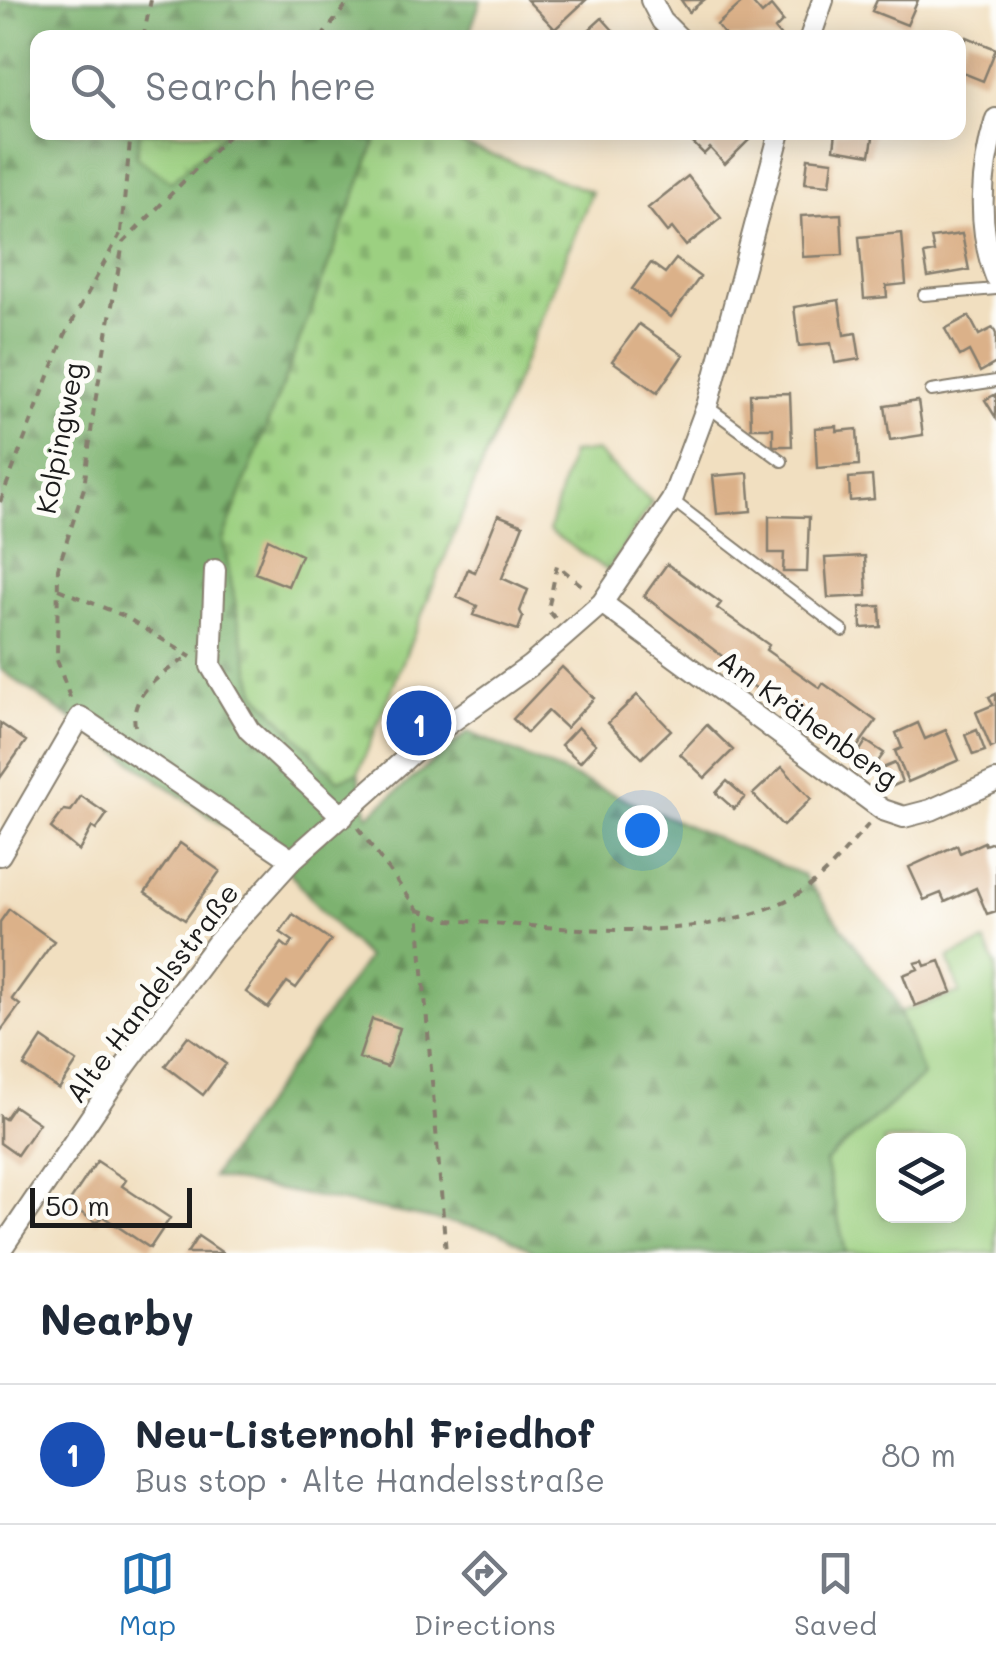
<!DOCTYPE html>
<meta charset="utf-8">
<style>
:root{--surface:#fff;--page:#f6f6f7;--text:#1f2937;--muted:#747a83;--line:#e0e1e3;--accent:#1f6fb2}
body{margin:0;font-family:Mali,sans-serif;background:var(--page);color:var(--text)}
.controls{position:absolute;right:30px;bottom:30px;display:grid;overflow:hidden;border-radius:20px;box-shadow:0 5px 25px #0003}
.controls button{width:90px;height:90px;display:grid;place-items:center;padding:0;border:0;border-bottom:2px solid var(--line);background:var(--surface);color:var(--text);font:50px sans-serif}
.scale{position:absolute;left:30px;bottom:25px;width:162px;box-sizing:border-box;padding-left:10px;border:5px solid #1c1c1c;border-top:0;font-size:28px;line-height:35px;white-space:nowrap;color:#1c1c1c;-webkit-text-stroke:8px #fdfcf7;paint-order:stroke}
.you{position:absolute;left:642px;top:830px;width:35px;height:35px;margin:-25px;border:8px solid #fff;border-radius:50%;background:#1a73e8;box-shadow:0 0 0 15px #1a73e833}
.badge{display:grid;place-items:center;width:65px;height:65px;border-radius:50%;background:var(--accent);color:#fff;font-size:32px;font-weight:700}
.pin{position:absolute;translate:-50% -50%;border:5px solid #fff;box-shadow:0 2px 10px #0006}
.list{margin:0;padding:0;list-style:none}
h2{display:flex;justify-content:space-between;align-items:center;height:130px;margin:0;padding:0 40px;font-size:42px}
h2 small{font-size:32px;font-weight:400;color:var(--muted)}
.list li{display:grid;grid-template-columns:65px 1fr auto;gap:30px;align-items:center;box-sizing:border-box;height:140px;padding:0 40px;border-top:2px solid var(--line)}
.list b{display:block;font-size:38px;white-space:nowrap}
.list p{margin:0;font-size:32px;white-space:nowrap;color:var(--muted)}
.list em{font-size:32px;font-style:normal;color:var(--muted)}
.icon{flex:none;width:55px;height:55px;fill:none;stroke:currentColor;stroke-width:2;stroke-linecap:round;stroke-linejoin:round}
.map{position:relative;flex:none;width:996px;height:1253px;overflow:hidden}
.search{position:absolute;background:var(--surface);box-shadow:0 5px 25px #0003;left:30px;right:30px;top:30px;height:110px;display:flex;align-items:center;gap:25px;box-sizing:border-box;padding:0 35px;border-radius:20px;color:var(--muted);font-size:38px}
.sheet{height:270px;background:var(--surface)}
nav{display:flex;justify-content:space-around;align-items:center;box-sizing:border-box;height:140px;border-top:2px solid var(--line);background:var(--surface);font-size:28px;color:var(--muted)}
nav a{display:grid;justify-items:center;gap:5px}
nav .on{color:var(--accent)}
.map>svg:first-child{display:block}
.grass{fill:#9cd081;stroke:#5c764e;stroke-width:2.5;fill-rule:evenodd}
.forest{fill:url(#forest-firs);stroke:#4c6746;stroke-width:2.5}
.cemetery{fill:url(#cemetery-stones);stroke:#5c764e;stroke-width:2.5}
.park{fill:url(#park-tufts);stroke:#5c764e;stroke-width:2.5}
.building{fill:#dbb189}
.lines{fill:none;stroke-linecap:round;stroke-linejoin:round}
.service-casing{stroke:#867e6e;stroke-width:14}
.minor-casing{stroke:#867e6e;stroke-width:24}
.path{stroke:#867e6e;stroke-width:4;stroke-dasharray:8 8;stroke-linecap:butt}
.service{stroke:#fff;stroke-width:10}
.minor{stroke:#fff;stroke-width:20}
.labels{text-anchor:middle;stroke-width:10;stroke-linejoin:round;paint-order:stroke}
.street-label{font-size:28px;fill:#1c1c1c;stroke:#fdfcf7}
</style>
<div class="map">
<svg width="996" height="1253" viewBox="0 0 996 1253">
<defs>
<pattern id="forest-firs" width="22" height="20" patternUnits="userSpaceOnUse" patternTransform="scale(2.5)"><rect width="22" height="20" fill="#7db26f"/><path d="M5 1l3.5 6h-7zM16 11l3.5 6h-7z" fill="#66905a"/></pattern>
<pattern id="cemetery-stones" width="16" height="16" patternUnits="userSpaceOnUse" patternTransform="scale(2.5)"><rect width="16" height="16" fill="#9cd081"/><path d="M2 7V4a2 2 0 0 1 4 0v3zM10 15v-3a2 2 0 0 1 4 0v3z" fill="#86b26f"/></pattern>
<pattern id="park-tufts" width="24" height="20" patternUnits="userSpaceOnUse" patternTransform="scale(2.5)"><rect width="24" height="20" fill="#9cd081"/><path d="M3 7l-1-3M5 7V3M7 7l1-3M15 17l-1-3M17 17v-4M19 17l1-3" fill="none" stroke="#86b26f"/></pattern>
</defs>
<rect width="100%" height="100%" fill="#fdfcf7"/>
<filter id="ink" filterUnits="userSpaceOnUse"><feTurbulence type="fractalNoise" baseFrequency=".01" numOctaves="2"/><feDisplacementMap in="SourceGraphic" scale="20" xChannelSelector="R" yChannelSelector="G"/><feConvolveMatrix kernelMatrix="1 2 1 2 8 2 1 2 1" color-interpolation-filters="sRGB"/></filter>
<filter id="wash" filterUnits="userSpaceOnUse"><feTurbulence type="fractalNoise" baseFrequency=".0048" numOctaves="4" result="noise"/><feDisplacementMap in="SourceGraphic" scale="40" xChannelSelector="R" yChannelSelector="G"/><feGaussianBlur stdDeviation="2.25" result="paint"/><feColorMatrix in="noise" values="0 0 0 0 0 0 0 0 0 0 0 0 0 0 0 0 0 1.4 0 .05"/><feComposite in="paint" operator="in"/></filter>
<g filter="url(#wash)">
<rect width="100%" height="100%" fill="#f1dfc0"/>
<!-- grass -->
<path class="grass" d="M985,942L996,966V1253H846L825,1162L923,1076L899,1012L960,993L948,958ZM884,1140H958V1216H884Z"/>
<!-- forest -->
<path class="forest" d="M0,0H481L468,37L38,38V132L379,133L223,540L242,637L257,694L338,780L358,773L368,816L468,732L803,875L894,997L923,1076L825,1162L846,1253H536L499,1232L212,1177L367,958L323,913L289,872L0,669Z"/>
<!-- cemetery -->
<path class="cemetery" d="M379,133H433L592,192L358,773L338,780L257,694L242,637L223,540Z"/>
<!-- park -->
<path class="park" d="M140,133V132L225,133L171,182L136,157Z
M596,451L652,502L608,571L549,531L571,453Z"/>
<g id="blocks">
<!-- building -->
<path class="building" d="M527,0H586L555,29Z
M681,0H704L689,12Z
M745,0H750L762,14L771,6L783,21L775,29L782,38H727L717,25Z
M877,0H918L907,25L872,11Z
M602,18L620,38H580Z
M967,37L996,49L983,81L958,71V58Z
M699,132H757L725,164L710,148L704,154L690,140Z
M836,132H874L870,155L834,149Z
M808,158L833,161L830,185L805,183Z
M688,176L721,218L686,246L672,228L667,232L648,208Z
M841,214L843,255L803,257L801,216Z
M902,233L906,284L886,286L887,297L864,299L859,237Z
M962,234L969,270L928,277L924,254L934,252L931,238Z
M676,259L700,277L671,317L632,289L651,263L665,273Z
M839,300L844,335L856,333L860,359L835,363L831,343L799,346L794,307Z
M969,316L979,335L993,328L996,334V363L980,372L969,351L960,356L945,329Z
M639,324L683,355L657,393L612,361Z
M790,393L792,446H773V428H751L750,394Z
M996,394V418L985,400Z
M918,401L923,435L890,440L885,406Z
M837,426V431L857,429L859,465L817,468L815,428Z
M748,473L751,511L717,514L713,476Z
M872,476L874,499L850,501L849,478Z
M498,515L523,525L502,578L528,590L520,611L523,617L518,630L473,615L477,606L457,597L468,569L475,572Z
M769,516L809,517L807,572H783L784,553H769Z
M268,539L301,555L288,586L255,573Z
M865,556L867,596L828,598L825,558Z
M667,564L721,603L717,608L769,645L766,650L820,688L823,683L876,721L853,753L744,680L748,676L644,596Z
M880,606L881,627L861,628L860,607Z
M562,667L594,698L566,728L548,711L527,733L513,719Z
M996,694V746L991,748L976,712L993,705L989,697Z
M637,695L671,730L642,758L608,723Z
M0,723L26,741L0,778Z
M918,723L925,739L946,730L959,760L908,782L895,751L902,748L896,733Z
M707,725L733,750L705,778L680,754Z
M578,727L596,744L580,762L561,745Z
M977,730L985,751L973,755L965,735Z
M866,741L884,753L873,769L856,757Z
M895,763L902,782L891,787L883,768Z
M782,767L811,799L783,826L753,794Z
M727,781L745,797L734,809L716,793Z
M81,796L107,814L96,830L92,827L79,851L51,828L64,810L71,811Z
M996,841V911L987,914L976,888L945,902L941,893L924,900L909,867L957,845L960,853L984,842L985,845Z
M180,843L220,871L185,920L145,893Z
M9,909L54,941L12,999L20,1005L0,1032V922Z
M293,914L331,940L296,988L287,982L268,1008L246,992L282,943L288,948L293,941L280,932Z
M923,961L925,966L940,961L952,992L915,1006L903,975L918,969L915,963Z
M372,1019L400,1028L387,1067L359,1058Z
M188,1036L226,1064L203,1095L165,1066Z
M42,1038L77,1062L59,1089L24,1066Z
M14,1106L39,1123L17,1155L0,1143V1116L5,1119Z
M97,1161L126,1180L122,1186L170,1218L150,1248L102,1216L97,1223L68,1204Z
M198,1236L223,1253H187Z"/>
</g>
</g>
<g filter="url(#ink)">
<use href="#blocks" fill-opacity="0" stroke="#867e6e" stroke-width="2.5"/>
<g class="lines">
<!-- service casing -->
<g class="service-casing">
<path id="service" d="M924,295L996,289
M931,391L996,381
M708,407L782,461
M672,500L843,631"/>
</g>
<!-- minor casing -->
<g class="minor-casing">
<path id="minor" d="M651,0L662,21L679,38
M810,38L823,0
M996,119C981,169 976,226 996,277
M215,570L211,666L249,730L343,817
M602,603L883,810L904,817L931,810L996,781
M0,855L80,717L292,860
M0,1251L126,1065L217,943L292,860L430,737L530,666L602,603L672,500L707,406L780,132"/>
</g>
<!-- path -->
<path class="path" d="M143,38L151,0
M321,38L350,0
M121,232L131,132
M0,502L65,335L120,234
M58,589L124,616L191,657
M555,618L548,610L557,565L587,590
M70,698L57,660L58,568L84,488L94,408L123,243L232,132
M135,726C129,692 165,672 189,656
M358,828L418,910L446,1253
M418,910L448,920C553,926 695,948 791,898C822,882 846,849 869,824"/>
<!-- service -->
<use href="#service" class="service"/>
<!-- minor -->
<use href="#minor" class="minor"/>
</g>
</g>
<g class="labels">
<!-- street labels -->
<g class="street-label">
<text transform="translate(60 438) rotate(-79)" y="10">Kolpingweg</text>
<text transform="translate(808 719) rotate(36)" y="10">Am Krähenberg</text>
<text transform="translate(152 993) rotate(-53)" y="10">Alte Handelsstraße</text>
</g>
</g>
</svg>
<div class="controls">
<button><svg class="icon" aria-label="layers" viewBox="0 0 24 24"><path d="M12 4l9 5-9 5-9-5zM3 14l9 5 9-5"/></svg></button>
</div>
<div class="scale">50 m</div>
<div class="you"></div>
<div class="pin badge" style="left:419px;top:723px;background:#1a4fb4">1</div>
<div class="search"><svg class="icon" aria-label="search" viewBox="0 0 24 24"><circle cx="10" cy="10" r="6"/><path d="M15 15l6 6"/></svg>Search here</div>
</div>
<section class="sheet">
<h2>Nearby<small></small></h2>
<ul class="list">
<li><span class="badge" style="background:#1a4fb4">1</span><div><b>Neu-Listernohl Friedhof</b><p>Bus stop · Alte Handelsstraße</p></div><em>80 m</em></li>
</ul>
</section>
<nav>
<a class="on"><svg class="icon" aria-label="map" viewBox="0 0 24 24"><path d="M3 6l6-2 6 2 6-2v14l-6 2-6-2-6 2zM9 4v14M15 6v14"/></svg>Map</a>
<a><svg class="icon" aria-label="directions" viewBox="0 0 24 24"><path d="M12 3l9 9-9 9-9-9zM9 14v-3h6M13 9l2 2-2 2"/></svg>Directions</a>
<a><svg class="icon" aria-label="saved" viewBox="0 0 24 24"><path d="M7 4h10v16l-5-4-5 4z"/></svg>Saved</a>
</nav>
